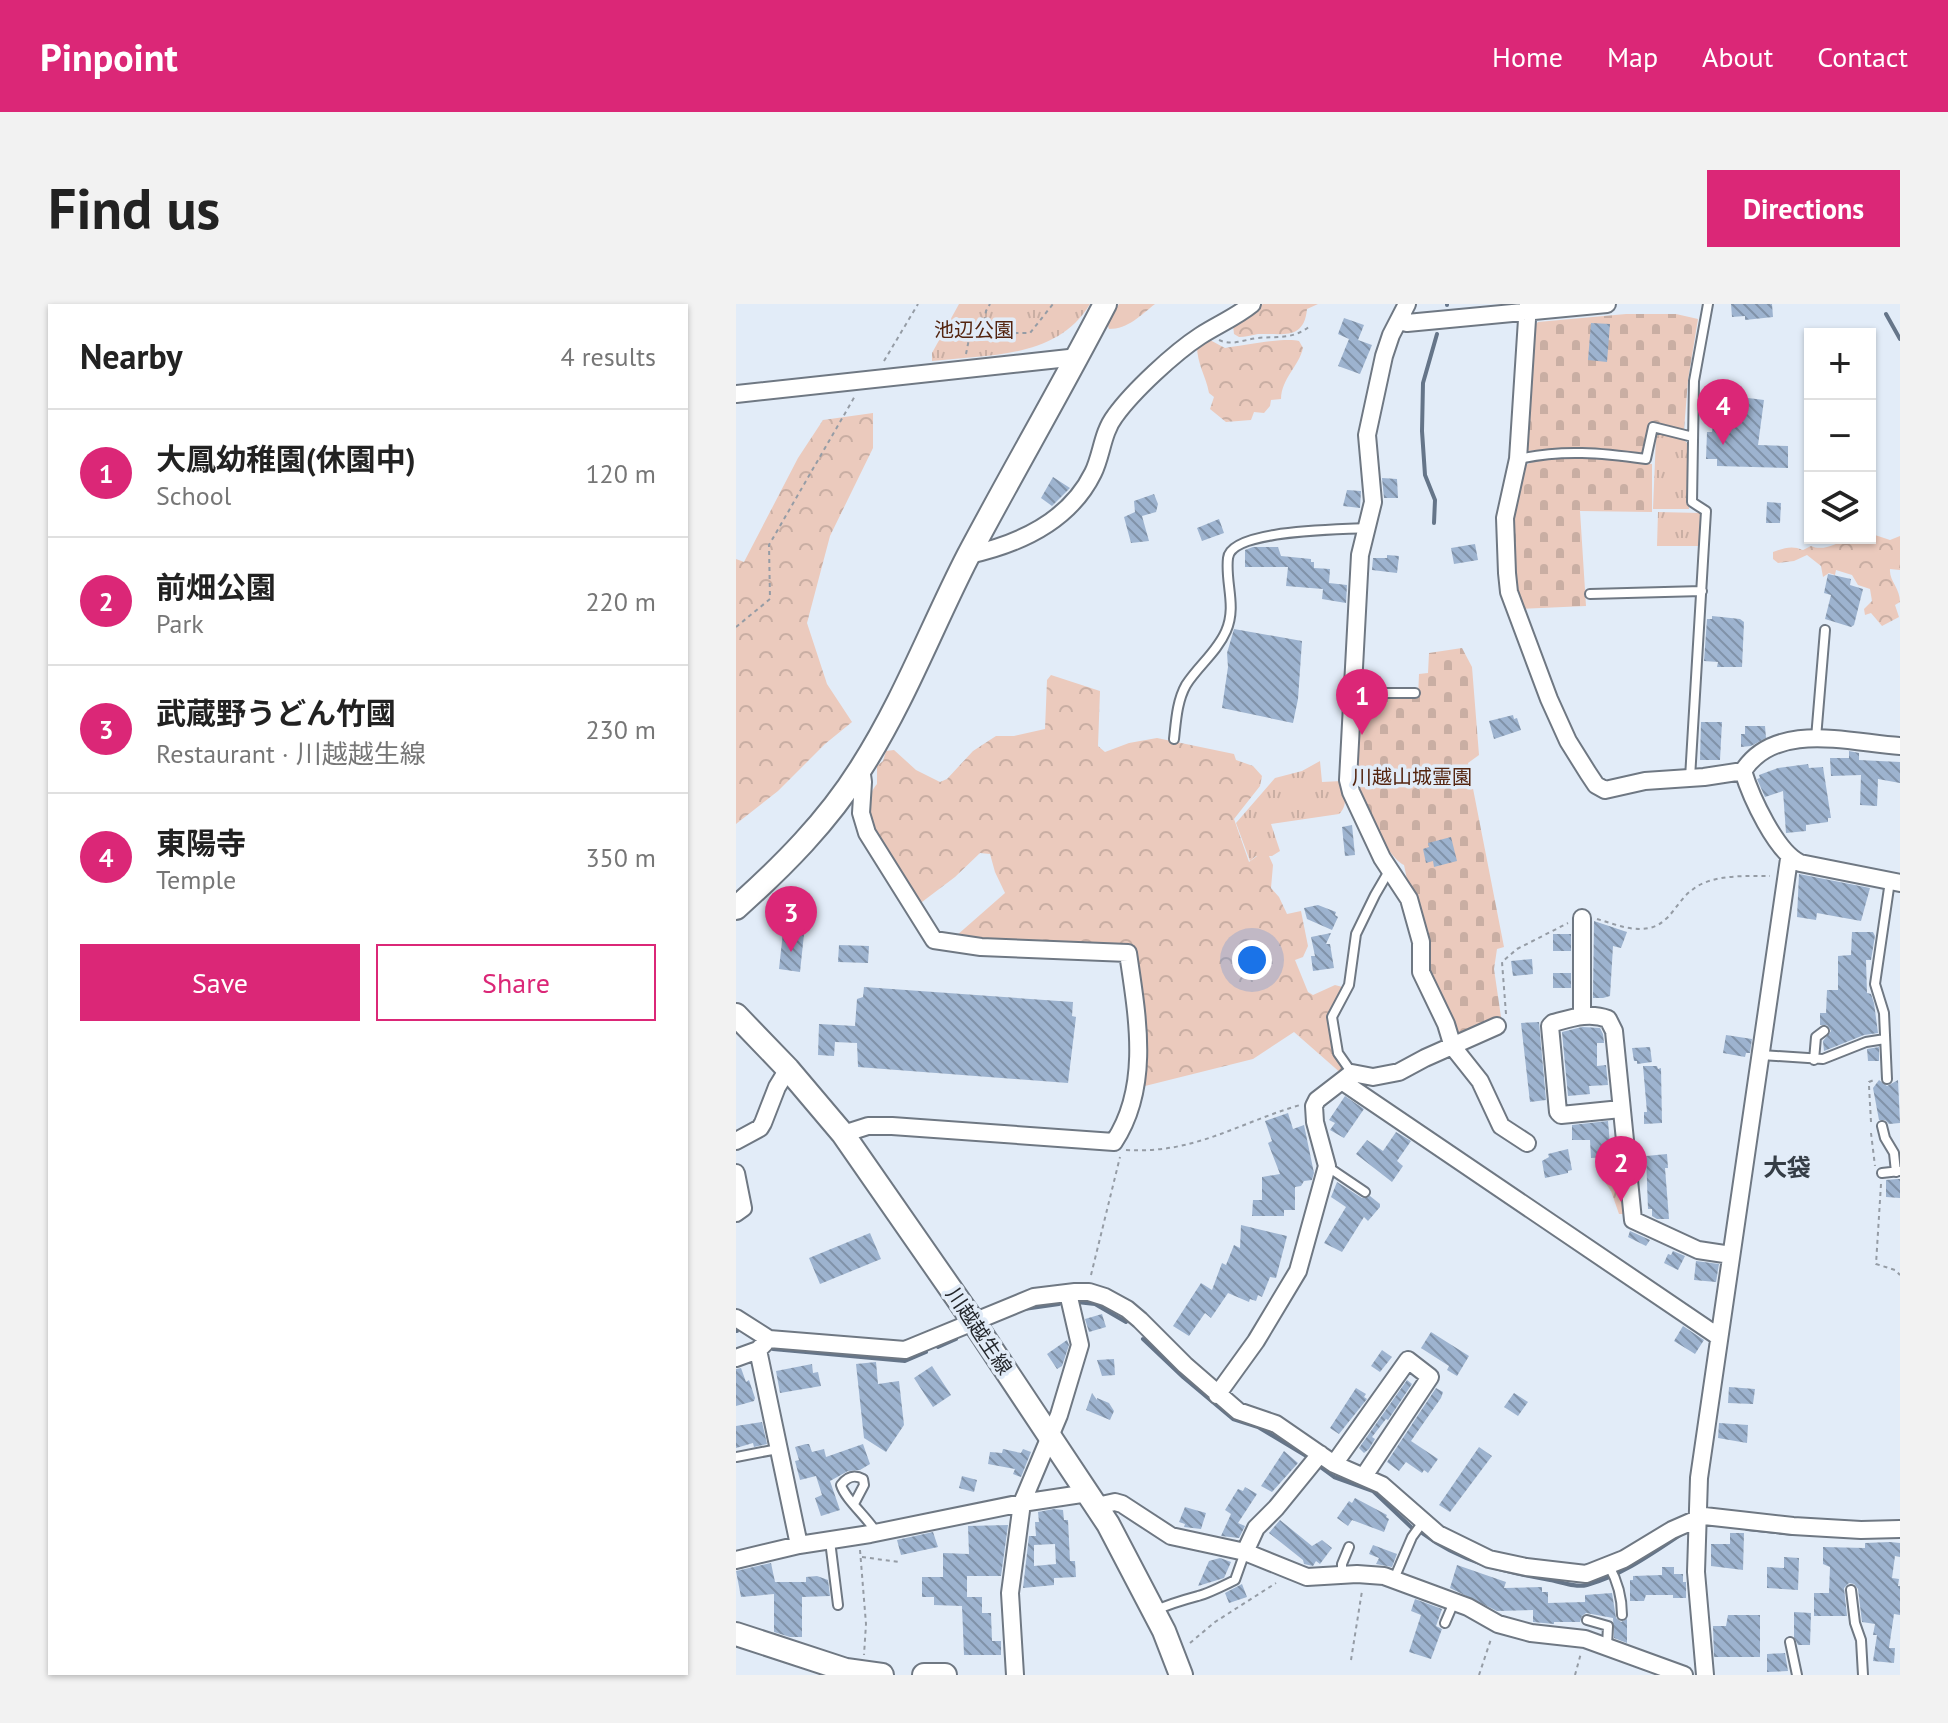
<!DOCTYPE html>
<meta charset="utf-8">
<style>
:root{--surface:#fff;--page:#f2f2f2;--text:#222;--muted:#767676;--line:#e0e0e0;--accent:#db2777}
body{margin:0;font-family:"PT Sans","Noto Sans JP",sans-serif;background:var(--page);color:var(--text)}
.controls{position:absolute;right:24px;top:24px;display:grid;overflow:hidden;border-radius:0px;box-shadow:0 2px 6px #0004}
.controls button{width:72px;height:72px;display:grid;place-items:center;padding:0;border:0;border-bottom:2px solid var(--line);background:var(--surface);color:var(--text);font:40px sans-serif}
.you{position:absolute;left:516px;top:656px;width:28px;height:28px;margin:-20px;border:6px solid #fff;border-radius:50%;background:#1a73e8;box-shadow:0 0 0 12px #1a73e833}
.badge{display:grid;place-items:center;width:52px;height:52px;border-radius:50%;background:var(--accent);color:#fff;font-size:26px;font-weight:700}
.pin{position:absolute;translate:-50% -66px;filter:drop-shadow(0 2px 4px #0008)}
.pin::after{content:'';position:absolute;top:42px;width:28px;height:24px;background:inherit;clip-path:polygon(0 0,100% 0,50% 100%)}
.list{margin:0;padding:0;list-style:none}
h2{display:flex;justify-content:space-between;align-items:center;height:104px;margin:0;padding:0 32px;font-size:34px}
h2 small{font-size:26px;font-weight:400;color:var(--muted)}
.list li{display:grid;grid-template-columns:52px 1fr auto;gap:24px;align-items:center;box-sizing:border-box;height:128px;padding:0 32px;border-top:2px solid var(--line)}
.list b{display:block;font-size:30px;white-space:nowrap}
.list p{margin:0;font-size:26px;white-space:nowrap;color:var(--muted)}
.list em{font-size:26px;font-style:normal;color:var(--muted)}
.actions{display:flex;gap:16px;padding:24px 32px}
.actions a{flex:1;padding:18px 0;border:2px solid var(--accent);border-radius:0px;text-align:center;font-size:28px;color:var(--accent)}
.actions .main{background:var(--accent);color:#fff}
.icon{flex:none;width:44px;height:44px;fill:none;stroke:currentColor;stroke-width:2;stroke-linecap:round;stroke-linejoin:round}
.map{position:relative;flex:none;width:1164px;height:1371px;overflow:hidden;border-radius:0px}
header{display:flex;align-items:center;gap:48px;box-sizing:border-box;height:112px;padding:0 40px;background:var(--accent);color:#fff}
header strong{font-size:38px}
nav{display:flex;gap:44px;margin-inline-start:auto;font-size:28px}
.intro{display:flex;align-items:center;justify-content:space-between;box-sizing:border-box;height:192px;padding:0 48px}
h1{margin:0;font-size:56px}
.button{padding:20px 36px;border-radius:0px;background:var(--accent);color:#fff;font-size:28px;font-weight:700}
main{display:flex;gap:48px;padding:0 48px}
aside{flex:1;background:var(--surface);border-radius:0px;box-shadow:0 2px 6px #0004}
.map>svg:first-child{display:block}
.grass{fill:url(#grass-tufts)}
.forest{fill:url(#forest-crowns)}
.cemetery{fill:url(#cemetery-stones)}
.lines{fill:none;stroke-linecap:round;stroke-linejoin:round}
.stream{stroke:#657589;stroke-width:4}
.building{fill:url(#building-back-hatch);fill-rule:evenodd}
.lane-casing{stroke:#6f7883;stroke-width:12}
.street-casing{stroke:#6f7883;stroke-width:20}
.secondary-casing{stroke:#6f7883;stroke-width:26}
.path{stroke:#959ca5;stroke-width:2;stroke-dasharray:4 4;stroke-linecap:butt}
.lane{stroke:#fff;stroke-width:8}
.street{stroke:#fff;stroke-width:16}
.secondary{stroke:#fff;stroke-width:22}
.labels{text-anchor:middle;stroke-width:7;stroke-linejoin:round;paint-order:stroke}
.park-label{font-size:20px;fill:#542510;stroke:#e2ecf8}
.street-label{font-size:20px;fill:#24272c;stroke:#e2ecf8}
.quarter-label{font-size:24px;font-weight:bold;fill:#353d46;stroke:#e2ecf8}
</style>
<header>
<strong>Pinpoint</strong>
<nav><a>Home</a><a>Map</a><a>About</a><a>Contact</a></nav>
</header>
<div class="intro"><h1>Find us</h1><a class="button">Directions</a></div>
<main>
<aside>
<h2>Nearby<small>4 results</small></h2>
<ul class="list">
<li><span class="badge">1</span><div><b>大鳳幼稚園(休園中)</b><p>School</p></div><em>120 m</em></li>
<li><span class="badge">2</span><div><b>前畑公園</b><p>Park</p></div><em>220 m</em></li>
<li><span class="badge">3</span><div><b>武蔵野うどん竹國</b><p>Restaurant · 川越越生線</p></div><em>230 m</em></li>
<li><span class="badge">4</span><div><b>東陽寺</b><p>Temple</p></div><em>350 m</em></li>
</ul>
<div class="actions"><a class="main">Save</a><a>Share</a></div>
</aside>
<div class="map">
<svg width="1164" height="1371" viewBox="0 0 1164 1371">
<defs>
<pattern id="grass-tufts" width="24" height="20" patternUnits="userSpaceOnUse" patternTransform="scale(2)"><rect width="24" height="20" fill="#ebcabd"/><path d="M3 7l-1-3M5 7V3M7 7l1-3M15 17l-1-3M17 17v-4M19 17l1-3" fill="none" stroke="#c9aea3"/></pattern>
<pattern id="forest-crowns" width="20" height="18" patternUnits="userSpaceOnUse" patternTransform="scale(2)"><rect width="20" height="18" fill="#ebcabd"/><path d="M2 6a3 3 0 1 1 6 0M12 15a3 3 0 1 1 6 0" fill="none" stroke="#c9aea3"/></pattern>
<pattern id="cemetery-stones" width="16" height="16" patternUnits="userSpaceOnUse" patternTransform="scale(2)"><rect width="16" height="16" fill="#ebcabd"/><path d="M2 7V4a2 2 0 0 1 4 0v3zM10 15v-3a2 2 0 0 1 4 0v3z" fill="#c9aea3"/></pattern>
<pattern id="building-back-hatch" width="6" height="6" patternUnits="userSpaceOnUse" patternTransform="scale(2)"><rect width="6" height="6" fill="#9db3cf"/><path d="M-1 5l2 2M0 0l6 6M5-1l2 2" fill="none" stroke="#8092a8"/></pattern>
</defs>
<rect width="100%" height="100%" fill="#e2ecf8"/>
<!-- grass -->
<path class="grass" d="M223,0H354C321,55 253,50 196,57V49Z
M924,130L947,135L953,141V205H917L920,132Z
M922,208L964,209L963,242H921Z
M584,457L586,478L606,477C608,490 613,500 603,510L535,520L544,547L536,552H520L514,557L500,519L539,474L566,467Z
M888,867L892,910H883L875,887L862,868Z"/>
<!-- forest -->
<path class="forest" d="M383,0H419C405,11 392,25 373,25L371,19Z
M527,0H582L571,5C568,37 546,29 522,30C516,31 509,33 503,33L498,30L497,21Z
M472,35L489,44C505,42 549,33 563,37L567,44C563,62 545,75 545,95L535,96L534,102L528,109L518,108L515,116L490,118L474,105L478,93L473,89C470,72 461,60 461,42Z
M137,109V144L94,232L71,319L91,380L116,418L89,440L42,487L0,520V255L8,258L62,154L87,116Z
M1139,231L1154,236L1164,232V266L1154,265C1153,277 1164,284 1164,298L1159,301L1163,313L1146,322L1135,309L1129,311L1128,305L1136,297L1134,285L1122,281L1116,271L1100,266L1099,271L1093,269L1087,273L1085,262L1071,251L1058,257L1042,259L1037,255V248C1048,244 1056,241 1067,246L1075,242C1085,247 1102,241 1109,234H1134Z
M315,371L364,387L362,442L369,448L393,439L421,434L498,450L500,456L517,462L526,472L524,482L498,515L513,558L521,552H533L537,561L535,584L543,593L551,610L565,607L572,642L567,653L559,656L572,688L577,691L599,681L610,684L600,715L607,771L558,728L517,755L405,783C411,732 406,692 396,643L297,641L220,632L269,589L259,568L254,550L244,549L219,573L182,601C164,572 113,512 141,480V462L147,457L150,447L158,446L180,466L204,478L211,475L237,447L260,432H278L309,425L311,376Z"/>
<!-- cemetery -->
<path class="cemetery" d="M890,10H940L962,15L952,76L948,126L913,118L910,146L905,150L846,143L790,147L795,25L802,18Z
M848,152L916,160V208L844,207L850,302L785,305C768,260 775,210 784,164L802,155Z
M726,344L736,363L743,451L732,459L768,643L761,645L758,665L765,713L720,732L692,676L668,561C654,555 622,500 620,484C616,456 620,424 620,396L682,394L683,370L692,369L693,349Z"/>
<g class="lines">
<!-- stream -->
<path class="stream" d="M711,1V0
M1150,10L1164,35
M698,219L699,196L689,171L686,127L687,79L701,30
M341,998L359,1000L390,1018
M288,1005L323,1000
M0,1027H1
M407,1035L447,1073L497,1115L522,1123L572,1153
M202,1043L220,1035
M37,1045L169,1057L190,1048
M583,1162L598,1173L637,1187L675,1223
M1011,1225L1058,1230
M686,1229C724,1258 768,1268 814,1276C825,1278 840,1284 851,1281C886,1271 914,1251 944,1231"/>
</g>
<!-- building -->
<path class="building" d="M995,0H1036L1037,13L1009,16V12L996,13Z
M608,14L628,21L622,36L636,41L624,70L602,62L613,35L602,30Z
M855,19L874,20L871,58L852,56Z
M980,90L1028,96L1022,141L1052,142V164L981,162V155H970L971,128H976Z
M317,173L334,184L316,202L305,194Z
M646,174L661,175L662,194H648Z
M611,186L625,187L624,204L607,202Z
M418,190L422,200L420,208L406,212L413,237L395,239L388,213L399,208L398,197Z
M1031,198L1045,199L1044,219H1030Z
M483,215L488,229L466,237L461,224Z
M739,240L742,256L718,260L715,244Z
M517,243H542L545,252L575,255V258H578V264L594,265L593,279L611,281L610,299L586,295L587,285L550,282L552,263H509V246Z
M651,251L663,252L661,269L636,266L637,254H651Z
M1092,270L1115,275L1114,281L1127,285L1118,321L1115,323L1089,315L1095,291L1088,289Z
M976,312L1004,315L1008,318L1006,363H981L982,358L968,357L971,315H976Z
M498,325L566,337L562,395L557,419L486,404L492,363L491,349Z
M777,411L778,415L781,414L785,426L758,435L753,417Z
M965,418H986L984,456H964Z
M1009,422H1029L1030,434L1015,442L1005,443V430H1009Z
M1113,447L1123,449V456L1164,458V479L1142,475L1141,502L1124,501L1125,471L1095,472L1094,454H1113Z
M1072,460L1073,464L1087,463L1095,514H1092V518L1070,521V527L1050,529L1047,487L1029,493L1021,475L1024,474L1023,471L1042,464Z
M616,521L619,551L609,552L606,523Z
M715,533L721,557L698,563L697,557L690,559L687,545L693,543L692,539Z
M1063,570L1134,584L1125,617L1081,609L1080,616L1061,613Z
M582,601L600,608L599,611L602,613L596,626L571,615L568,604Z
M858,617L891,628L885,644L877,642L874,692L867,694H857Z
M47,628L68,630L64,668L43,665Z
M1116,628H1137L1139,632L1135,656H1130L1131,689L1135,690L1138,699L1142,729L1128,731L1088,747L1087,737L1095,727L1091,721H1084V709H1090L1091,686H1102V652L1115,651Z
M595,629L590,640H594L598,664L577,667L575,652H579L575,633Z
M817,630H835V647H817Z
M103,641L133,642L132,659L102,658Z
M796,655L797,670L777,672L775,657Z
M817,669H835V684H817Z
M128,683L337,698L336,712L340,713L332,779L122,763L121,739L99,738L98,752L82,751L83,720L119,722L121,695L127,693Z
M803,718L810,796L794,798L785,719Z
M846,723L864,724L867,730L868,739H861V762L870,761L872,781L853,782L854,790L832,792L826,728Z
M990,731L1016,735L1014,749H1010L1009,753L987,749Z
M914,743L916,758L901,760V757H898L896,744Z
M1143,743V757H1132L1131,745Z
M907,762H921L922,765L925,764L926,819L908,820V808H911Z
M1143,776L1151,782L1162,776L1164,819L1153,820L1149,816H1143L1137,784Z
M609,792L628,805L608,834L594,826L599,819L593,816Z
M552,809L557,825L568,821L578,869L576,876L568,877L565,882L559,883V906H548V912H516L517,896H526V873L544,870L532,839L536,837L529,817Z
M872,817L875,853L855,854L854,836H836V821Z
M660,828L675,837L661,857L667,862L656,878L620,850L631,836L647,847Z
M832,845L836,866L832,867V869L809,874L806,857L813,853L812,850Z
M931,850L932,864H929L933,915H921L916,912V905H912L910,852Z
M1161,875H1164V894L1150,893V876Z
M601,878L626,894L634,892L644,900V903L632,917L628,913L606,948L588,939L610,903L595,893Z
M505,921L551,932L540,974L534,973L526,993L522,991L520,997L514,995L513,998L492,989L475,1014L469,1009L453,1032L437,1022L465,979L476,986L486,959L490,961L498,941L504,944Z
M894,927L914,936L910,942L892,933Z
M134,929L145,955L84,980L73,954Z
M937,947L949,952L942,966L928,959L932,950L935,951Z
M960,957L983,960L980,978L958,976Z
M366,1010L370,1023L353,1028L349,1015Z
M947,1022L968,1036L959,1050L938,1037Z
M695,1028L733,1052L721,1072L711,1066L713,1062L685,1044Z
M331,1036L333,1041L326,1062L321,1065L311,1050Z
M646,1046L656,1053L644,1068L635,1062Z
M378,1055L379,1071L366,1072L361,1056Z
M140,1058L142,1080L163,1077L168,1121L150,1148L128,1134L120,1060Z
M76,1060L77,1069L82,1068L85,1082L44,1089L40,1067Z
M196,1062L215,1091L197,1103L178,1074Z
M5,1064L10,1078L13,1076L19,1094L18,1097L0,1102V1065Z
M671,1076L676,1080L652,1116L650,1115L636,1133L639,1135L633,1145L628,1149L623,1144Z
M993,1083L1019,1085L1017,1100L992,1099Z
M620,1084L630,1090L628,1093L631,1095L603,1130L594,1124Z
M700,1084L707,1088L705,1094L675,1137L702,1155L692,1169L688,1166L686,1169L670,1158L663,1167L651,1158Z
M356,1089L361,1096V1094L373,1099L378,1107L374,1116L350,1106Z
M778,1089L792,1098L782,1112L768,1103Z
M26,1118L31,1140L18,1143L17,1139L0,1144V1122Z
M983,1119L1012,1121L1011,1139L982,1134Z
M70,1140H73L76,1148L88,1145L90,1153L127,1140L134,1160L124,1166L112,1167L94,1177L104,1206L85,1212L79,1194L86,1191L80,1172L64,1176L59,1157L63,1156L59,1143Z
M743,1143L756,1152L714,1208L703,1201Z
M267,1145L285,1149L287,1145L295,1148L285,1173L277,1170L279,1165L252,1160L254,1148L266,1149Z
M548,1147L562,1159L536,1188L525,1182Z
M226,1172L241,1176L238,1188L223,1184Z
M509,1183L521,1190L502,1219L509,1222L503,1234L485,1232L495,1210L489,1206L502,1185L507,1187Z
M619,1194L651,1211L650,1213L653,1215L648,1228L616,1216L612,1222L601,1214L613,1197L616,1199Z
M449,1203L470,1209L465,1225L448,1223L449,1220L443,1218Z
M318,1205L327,1206L328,1216H332L334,1257H339L340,1273L318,1274V1281L287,1284L293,1232H300L299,1218H303L302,1208ZM319,1240L320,1260L298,1262V1241Z
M544,1216L576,1242L586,1236L596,1244L584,1260L580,1257L577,1262L568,1260L567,1256L533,1229Z
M272,1221L265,1272H231V1293H246V1309H255L256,1337H265V1351H228L226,1302L198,1301V1293H186V1273H207V1249L233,1250L232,1222Z
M197,1228L202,1243L165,1251L161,1236Z
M994,1229H1008L1007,1266L975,1262V1240H994Z
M1154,1238L1164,1239V1253L1159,1252L1156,1274L1163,1275L1162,1282H1164V1311L1158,1310L1153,1344H1159L1158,1359L1137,1357L1141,1331H1137L1139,1320L1126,1318L1122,1285L1118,1280L1113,1279L1108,1284L1111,1312H1078V1289H1093L1094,1263L1087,1260V1243L1129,1244V1239Z
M637,1241L661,1250L656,1263L640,1260L643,1254L633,1250Z
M1048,1253L1063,1254L1062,1286L1031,1284V1263L1048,1264Z
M484,1254L495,1258L488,1274L462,1282L473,1257Z
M35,1259L39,1278H70V1273L81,1272L92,1276L94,1292L66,1293V1333H54L38,1328V1290L5,1293L0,1267Z
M721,1261L770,1278L768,1284L806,1283V1288H812V1299L849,1298V1291L876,1289L880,1314L885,1318L891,1315V1339L878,1334L877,1314L850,1309L846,1312L844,1318H818V1320L797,1318V1306L761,1307L714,1284Z
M926,1263H938V1270H947V1278H950V1294H937V1291H910L908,1297H894V1276H897V1272L926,1271Z
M506,1280L511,1293L493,1299L489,1289Z
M679,1295L706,1305L700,1322L706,1325L695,1355L673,1348L685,1311L675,1307Z
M1058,1308L1075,1309L1074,1341H1062L1058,1333Z
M992,1311H1024V1353H978L977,1322H990Z
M1049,1349L1052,1367L1031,1368V1350Z"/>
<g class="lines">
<!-- lane casing -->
<g class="lane-casing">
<path id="lane" d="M783,155C826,145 866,149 910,155L917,123L957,133
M854,290L966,287
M618,389H679
M1080,434L1089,326
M438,435C440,417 441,397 450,381C462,362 481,348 490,327C501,302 489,279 492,254C495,225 606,226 630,224
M954,474L970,207L956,198L958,77L972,0
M1025,751L1087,755L1130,738L1149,735
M1078,756L1080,733L1088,727
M616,769L602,749L596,713L613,681L620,630L639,591L653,567
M1151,775L1148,709L1139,680L1154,577
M1146,822L1149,834L1158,849L1160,868
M592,863L629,888
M1146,869L1164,867
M0,1153L42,1145
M118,1200L128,1181L127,1175C118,1170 111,1173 105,1181C109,1195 131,1213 140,1228
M94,1237L102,1301
M873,1262C882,1278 886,1293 886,1311
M606,1271V1260L613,1243
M658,1275L676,1233L687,1218
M1115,1286L1119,1319L1125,1336L1127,1371
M418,1307C433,1300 447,1296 462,1292C471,1290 489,1281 499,1276L509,1248
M851,1316L872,1322L871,1342
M709,1319L718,1298
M1054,1338L1061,1371"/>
</g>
<!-- street casing -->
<g class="street-casing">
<path id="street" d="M671,0L655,31L648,52L631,131L637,198L624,251L612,476L615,488L646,554L673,595L685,638V668L710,720L717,743L744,777L765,822L791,839
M792,0L782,155L769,214L771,269L773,288L813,395L832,437L852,469L860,481L869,486L909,477L968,473L1007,467C1040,416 1115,439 1164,442
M663,17L671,19L871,0
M0,90L342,53
M233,251C283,240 333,218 357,169C366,151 366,129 379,112C397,87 438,49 464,32C481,21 500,13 516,0
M1007,467C1015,493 1040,548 1064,559L1164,579
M846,614V711
M607,778L983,1033
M885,805L825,811L822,808L814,722L817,719C836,714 853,708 872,715L878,727L897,916L962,946L995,951
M107,830L132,822H156L378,838C415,782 401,711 392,649L245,643L198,636L131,529L125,509L127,478L125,464
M0,837L24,824L27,819L41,783L52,765
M0,869L7,904L0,909
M0,1014L33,1035L169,1046L298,993L339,988H353L369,993L391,1005L404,1016L449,1061L502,1107L540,1120L598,1160L646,1181L702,1230L753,1255L790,1263L850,1270L888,1255L936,1226L968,1212L1057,1222L1125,1226L1164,1225
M22,1046L63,1241L134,1230L286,1199L352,1189
M0,1054L22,1046L29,1039
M481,1091L520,1037L562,967L591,862L579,818L578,802L581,796L616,769L637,773L663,768L689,754L761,722
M598,1160L672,1056L694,1073L628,1172
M361,1202L379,1198L386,1200L435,1232L509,1248L520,1224L540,1204L584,1150
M509,1248L571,1273L621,1270L648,1272L732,1303L762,1320L795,1329L849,1335L948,1371
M0,1256L63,1241
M279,1371L274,1289L286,1199L323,1111L344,1041L332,989
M969,1371L960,1268L963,1174L1053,555"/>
</g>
<!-- secondary casing -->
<g class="secondary-casing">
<path id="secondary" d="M0,604C47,562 91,518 125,464C168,397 196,322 232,252C277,167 325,85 369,0
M0,711L52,765L107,830L237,1017L372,1220L428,1327L445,1371
M0,1330L110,1366L146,1371
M188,1371H209"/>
</g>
<!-- path -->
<path class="path" d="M247,24L268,29H294L317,0
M483,36C496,42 507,36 521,34C542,32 558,36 575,21
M230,50L233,35L247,24L250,7L254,0
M148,57L182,0
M0,323L34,295L33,241L119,92
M861,615C885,622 911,634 931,614C940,605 946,593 956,586C975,570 1011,572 1034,572
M770,710L766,658L781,645L832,619
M1135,818L1133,782V778L1138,776
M1135,829L1139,862
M390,846C459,850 502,819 564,801
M1145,880L1140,960L1159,966L1164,971
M355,971L384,853
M124,1246L130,1320L128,1351
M126,1253L163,1258
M454,1339L479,1318L540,1279
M615,1356L626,1287
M743,1371L755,1335
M839,1371L845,1349"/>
<!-- lane -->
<use href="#lane" class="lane"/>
<!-- street -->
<use href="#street" class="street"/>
<!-- secondary -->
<use href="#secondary" class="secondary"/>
</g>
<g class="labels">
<!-- park labels -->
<g class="park-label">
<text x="238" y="33">池辺公園</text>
<text x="676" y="480">川越山城霊園</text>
</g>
<!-- street labels -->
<g class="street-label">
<text transform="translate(243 1027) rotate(56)" y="7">川越越生線</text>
</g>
<!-- quarter labels -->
<g class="quarter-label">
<text x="1051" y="872">大袋</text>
</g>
</g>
</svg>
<div class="controls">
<button>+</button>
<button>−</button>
<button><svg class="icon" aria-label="layers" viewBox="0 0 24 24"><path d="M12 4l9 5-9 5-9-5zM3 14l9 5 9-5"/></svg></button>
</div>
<div class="you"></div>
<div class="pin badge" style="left:626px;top:431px">1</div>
<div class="pin badge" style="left:885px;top:898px">2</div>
<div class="pin badge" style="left:55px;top:648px">3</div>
<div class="pin badge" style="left:987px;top:141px">4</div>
</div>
</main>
